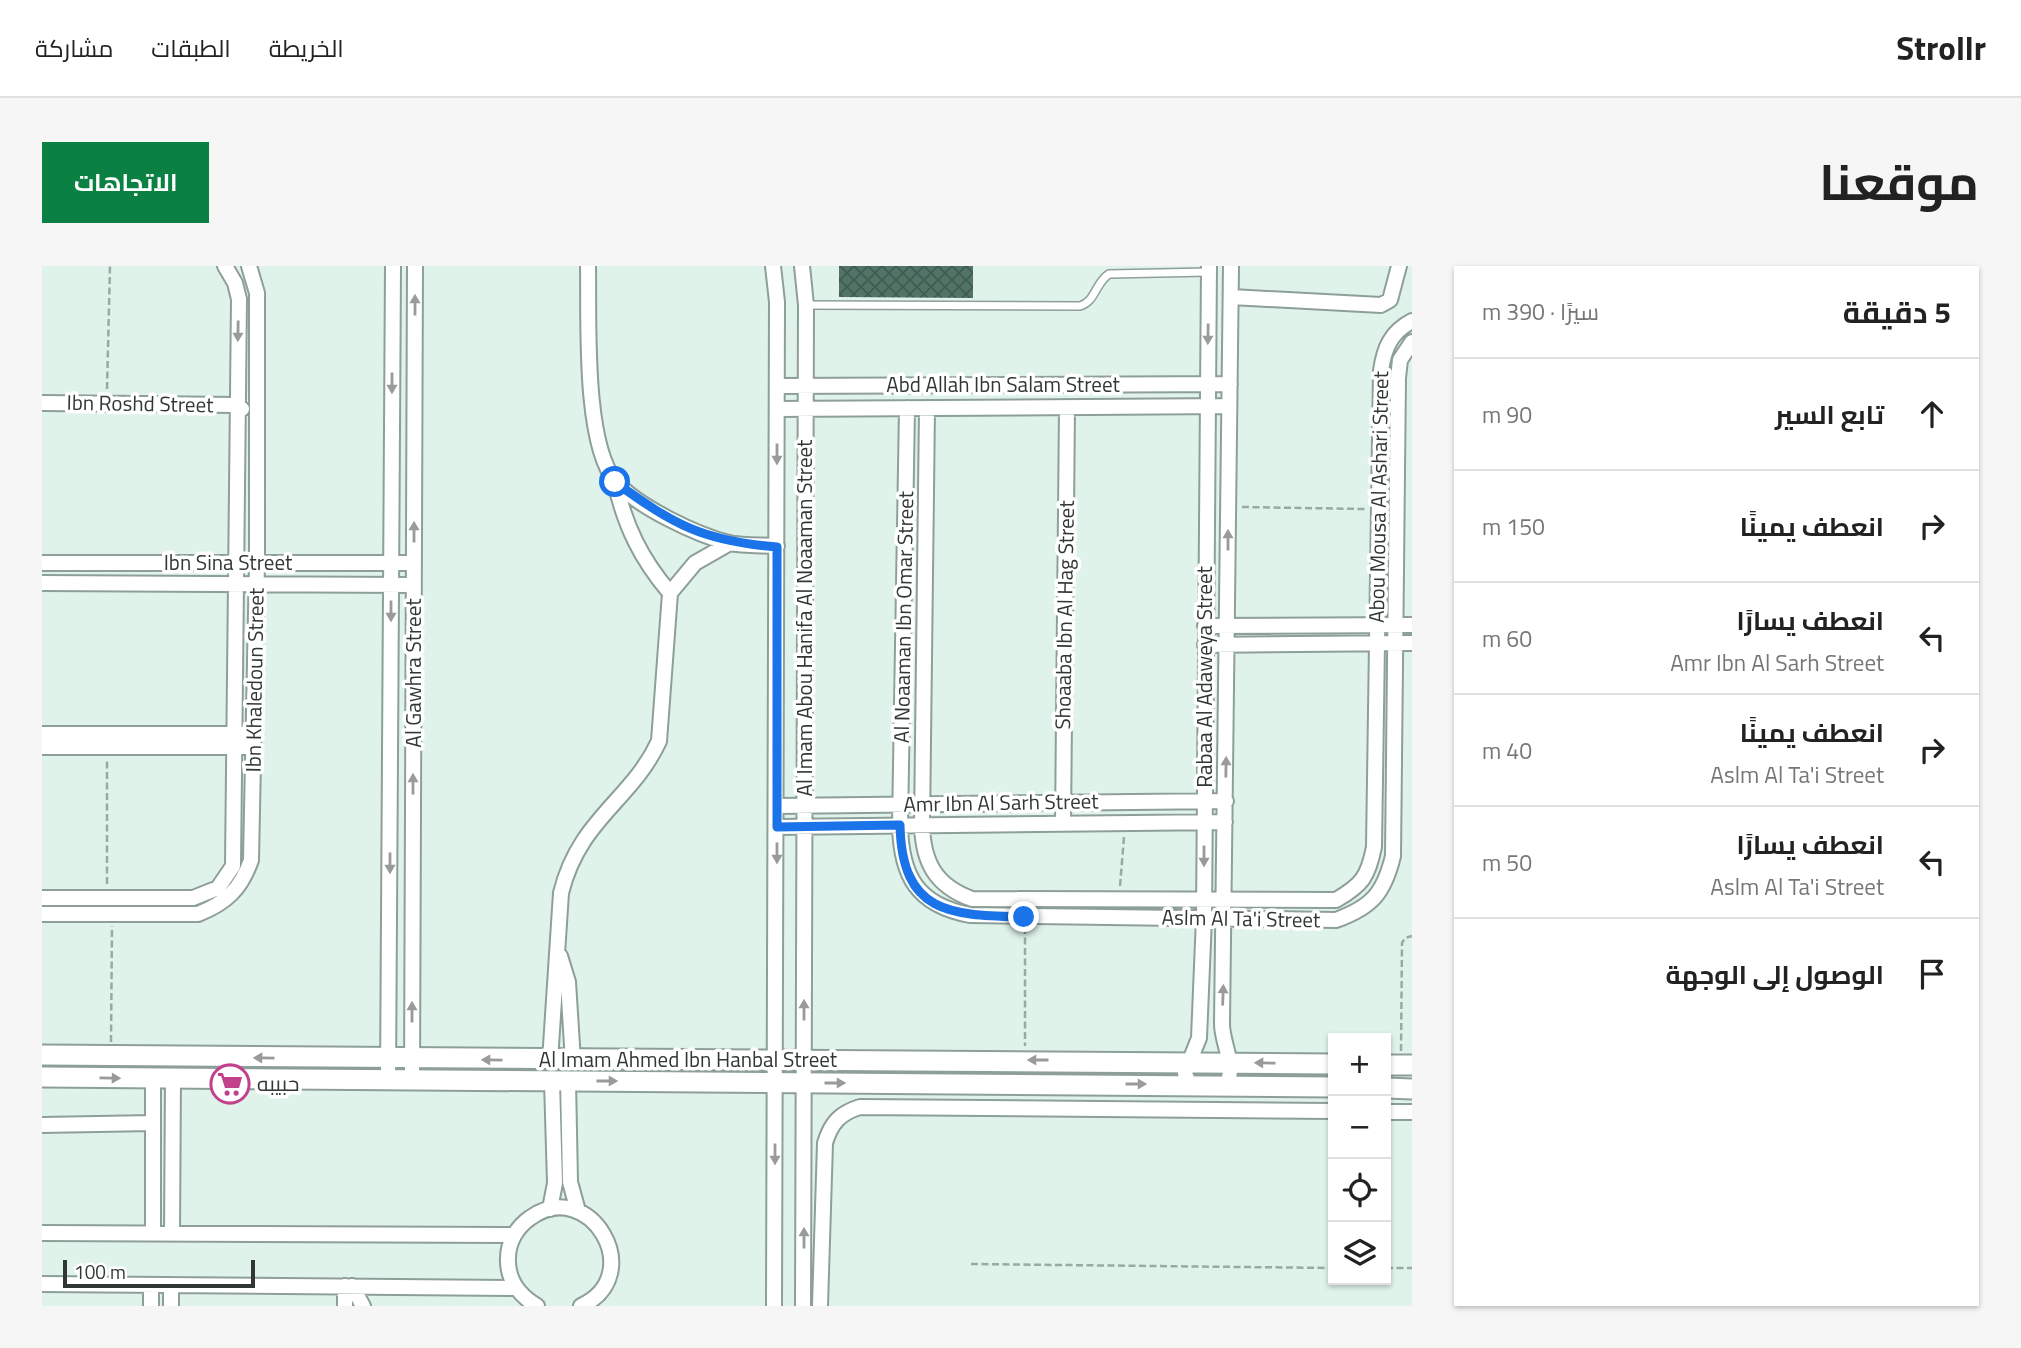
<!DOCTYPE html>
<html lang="ar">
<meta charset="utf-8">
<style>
:root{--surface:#fff;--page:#f6f6f6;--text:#222;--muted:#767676;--line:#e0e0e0;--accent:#0b8043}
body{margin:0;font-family:"Titillium Web",Cairo,sans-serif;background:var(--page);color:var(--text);direction:rtl}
.controls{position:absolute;right:21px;bottom:21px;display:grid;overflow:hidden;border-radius:0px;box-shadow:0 2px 5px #0004}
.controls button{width:63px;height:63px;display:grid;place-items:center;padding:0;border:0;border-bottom:2px solid var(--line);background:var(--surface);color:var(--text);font:35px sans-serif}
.scale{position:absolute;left:21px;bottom:18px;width:192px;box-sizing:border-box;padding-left:7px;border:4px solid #303734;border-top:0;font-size:19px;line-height:24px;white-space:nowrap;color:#303734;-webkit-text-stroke:5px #fff;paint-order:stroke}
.stop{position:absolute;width:21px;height:21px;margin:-16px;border:5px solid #1a73e8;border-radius:50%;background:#fff}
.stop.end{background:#1a73e8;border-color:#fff;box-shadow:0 2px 7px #0008}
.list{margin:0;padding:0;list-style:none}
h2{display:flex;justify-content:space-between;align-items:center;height:91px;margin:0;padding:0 28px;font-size:30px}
h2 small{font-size:23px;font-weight:400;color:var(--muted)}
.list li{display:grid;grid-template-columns:46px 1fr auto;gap:21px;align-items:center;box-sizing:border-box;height:112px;padding:0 28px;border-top:2px solid var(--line)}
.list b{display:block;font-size:26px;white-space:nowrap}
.list p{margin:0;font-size:23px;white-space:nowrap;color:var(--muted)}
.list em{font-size:23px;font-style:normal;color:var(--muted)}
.icon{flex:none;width:38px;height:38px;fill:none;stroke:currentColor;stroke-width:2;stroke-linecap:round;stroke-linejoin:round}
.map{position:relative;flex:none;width:1370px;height:1040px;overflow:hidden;direction:ltr;border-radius:0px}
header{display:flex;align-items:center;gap:42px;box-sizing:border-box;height:98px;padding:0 35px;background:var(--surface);border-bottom:2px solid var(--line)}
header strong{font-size:33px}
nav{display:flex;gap:38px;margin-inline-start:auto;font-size:24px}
.intro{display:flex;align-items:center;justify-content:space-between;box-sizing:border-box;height:168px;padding:0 42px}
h1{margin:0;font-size:49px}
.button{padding:18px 32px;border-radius:0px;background:var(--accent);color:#fff;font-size:24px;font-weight:700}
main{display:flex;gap:42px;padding:0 42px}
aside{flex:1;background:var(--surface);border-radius:0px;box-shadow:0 2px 5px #0004}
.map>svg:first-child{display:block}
.building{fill:url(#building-cross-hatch)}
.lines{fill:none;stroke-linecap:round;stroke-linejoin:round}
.lane-casing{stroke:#8d9f98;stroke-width:10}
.street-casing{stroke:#8d9f98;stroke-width:18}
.secondary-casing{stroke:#8d9f98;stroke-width:23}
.path{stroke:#9aa9a3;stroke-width:2.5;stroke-dasharray:7 3.5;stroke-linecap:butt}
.lane{stroke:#fff;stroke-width:7}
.street{stroke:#fff;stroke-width:14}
.secondary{stroke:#fff;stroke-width:19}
.oneway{fill:#989b9a}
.route{stroke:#1a73e8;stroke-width:9}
.labels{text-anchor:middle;stroke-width:7;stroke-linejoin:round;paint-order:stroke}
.street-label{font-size:21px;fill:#303734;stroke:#fff}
.poi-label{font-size:21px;fill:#303734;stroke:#fff;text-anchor:start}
</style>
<header>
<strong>Strollr</strong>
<nav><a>الخريطة</a><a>الطبقات</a><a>مشاركة</a></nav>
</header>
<div class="intro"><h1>موقعنا</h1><a class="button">الاتجاهات</a></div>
<main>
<aside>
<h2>5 دقيقة<small>سيرًا · 390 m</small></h2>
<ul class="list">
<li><svg class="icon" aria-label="ahead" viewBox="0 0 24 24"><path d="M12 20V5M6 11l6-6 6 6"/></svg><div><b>تابع السير</b></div><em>90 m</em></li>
<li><svg class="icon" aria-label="right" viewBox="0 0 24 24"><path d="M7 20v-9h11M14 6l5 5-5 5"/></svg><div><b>انعطف يمينًا</b></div><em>150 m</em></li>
<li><svg class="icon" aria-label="left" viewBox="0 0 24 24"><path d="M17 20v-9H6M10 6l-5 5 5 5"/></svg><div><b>انعطف يسارًا</b><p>Amr Ibn Al Sarh Street</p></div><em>60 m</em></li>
<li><svg class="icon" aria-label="right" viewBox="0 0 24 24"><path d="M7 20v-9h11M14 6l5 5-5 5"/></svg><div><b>انعطف يمينًا</b><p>Aslm Al Ta'i Street</p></div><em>40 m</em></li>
<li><svg class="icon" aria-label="left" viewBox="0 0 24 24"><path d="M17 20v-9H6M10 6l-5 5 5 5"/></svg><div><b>انعطف يسارًا</b><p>Aslm Al Ta'i Street</p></div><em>50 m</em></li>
<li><svg class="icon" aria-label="arrive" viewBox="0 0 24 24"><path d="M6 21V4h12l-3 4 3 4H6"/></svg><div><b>الوصول إلى الوجهة</b></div></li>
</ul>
</aside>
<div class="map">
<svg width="1370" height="1040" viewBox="0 0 1370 1040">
<defs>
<pattern id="building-cross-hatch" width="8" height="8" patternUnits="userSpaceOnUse" patternTransform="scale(1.75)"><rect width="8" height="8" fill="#517467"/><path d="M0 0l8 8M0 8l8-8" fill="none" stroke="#405b51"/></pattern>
</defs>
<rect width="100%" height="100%" fill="#e0f3eb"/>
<!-- building -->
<path class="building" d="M797,0H931V32L797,31Z"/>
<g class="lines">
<!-- lane casing -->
<g class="lane-casing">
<path id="lane" d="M764,39L1038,40C1054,35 1053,17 1067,8L1167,6"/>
</g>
<!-- street casing -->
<g class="street-casing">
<path id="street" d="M546,0C547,51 541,178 574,216C596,241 655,269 687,277C702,280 719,279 735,280
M731,0L735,36L732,1040
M760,0L764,39L761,1040
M1189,31L1339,39L1348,34L1357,0
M735,120L1188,118
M0,137L195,139L200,143
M865,142L858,559C859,610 875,639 928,649L1294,654C1330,641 1342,627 1351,590L1356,112L1358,94L1370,76
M885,142L880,559C881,597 894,620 930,633L1294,634C1320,619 1326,611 1332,581L1339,105C1342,82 1349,66 1370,55
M735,143L1187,140
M573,216C583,260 599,293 628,327
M0,297H372
M0,317L372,319
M1163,360L1370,359
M1163,379L1370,377
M0,468H200
M0,481H202
M735,540L1184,535
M1021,558L1025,141
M735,561L1183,556
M0,632H151L176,622L191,600L197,33L193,17L183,0
M0,648H156C184,637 199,623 209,594L215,297V27L207,0
M518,690L526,716L531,795
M508,795L519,627C537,553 590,534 617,475L628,327L653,297L688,277
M111,812V968
M346,814L351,0
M370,814L373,0
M526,815L528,916L536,945
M1147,818L1143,807L1157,772L1162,652L1167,0
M1184,819C1195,800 1180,778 1180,758L1189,0
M1344,846H1370
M0,859L111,857
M508,943L513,917L510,815
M0,967L472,969
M130,968L131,812
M0,1018L474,1022
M109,1019V1040
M303,1020V1040
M310,1020L321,1040
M129,1040V1019
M495,1040C478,1030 465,1014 466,992C466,976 475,961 488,952C547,909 607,1009 539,1040
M778,1040L783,877C789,857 798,847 818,841L1291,845"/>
</g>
<!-- secondary casing -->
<g class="secondary-casing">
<path id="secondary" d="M0,789L1291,798
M1344,799H1370
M0,811L1291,821
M1344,822L1370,823"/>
</g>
<!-- path -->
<path class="path" d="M65,123L68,0
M1200,241L1323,243
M65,618V495
M1078,620L1082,571
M983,661V780
M69,776L70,660
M1359,785L1360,677L1363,672L1370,670
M929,998L1291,1002
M1344,1002H1370"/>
<!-- lane -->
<use href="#lane" class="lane"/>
<!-- street -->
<use href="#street" class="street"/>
<!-- secondary -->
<use href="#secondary" class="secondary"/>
</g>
<!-- one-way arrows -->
<defs><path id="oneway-solid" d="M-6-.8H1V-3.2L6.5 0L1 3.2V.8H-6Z" transform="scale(1.75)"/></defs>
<g class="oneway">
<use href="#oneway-solid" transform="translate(373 39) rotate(-90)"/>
<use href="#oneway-solid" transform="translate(196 65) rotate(91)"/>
<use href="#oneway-solid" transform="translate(1166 68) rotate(91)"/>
<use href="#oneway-solid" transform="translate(350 117) rotate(90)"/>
<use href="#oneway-solid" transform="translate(735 188) rotate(90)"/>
<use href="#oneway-solid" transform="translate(372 266) rotate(-90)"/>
<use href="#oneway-solid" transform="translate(1186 274) rotate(-90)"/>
<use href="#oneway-solid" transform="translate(349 345) rotate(90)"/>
<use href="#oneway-solid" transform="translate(1184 501) rotate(-89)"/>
<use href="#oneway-solid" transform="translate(371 518) rotate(-90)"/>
<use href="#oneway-solid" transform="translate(735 587) rotate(90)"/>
<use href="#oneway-solid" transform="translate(1162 590) rotate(90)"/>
<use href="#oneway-solid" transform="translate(348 597) rotate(90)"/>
<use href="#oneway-solid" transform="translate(1181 729) rotate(-88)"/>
<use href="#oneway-solid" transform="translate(762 744) rotate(-90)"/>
<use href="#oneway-solid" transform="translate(370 746) rotate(-90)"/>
<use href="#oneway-solid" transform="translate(222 792) rotate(-179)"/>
<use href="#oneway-solid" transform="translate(450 794) rotate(-179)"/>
<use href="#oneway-solid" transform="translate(996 794) rotate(-180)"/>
<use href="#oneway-solid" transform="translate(1223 797) rotate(-179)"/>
<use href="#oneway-solid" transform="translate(68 812) rotate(1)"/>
<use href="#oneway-solid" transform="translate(565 815)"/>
<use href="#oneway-solid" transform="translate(793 817)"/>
<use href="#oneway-solid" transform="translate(1094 818)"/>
<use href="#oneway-solid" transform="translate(733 888) rotate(90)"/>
<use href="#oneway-solid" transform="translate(762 972) rotate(-90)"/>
</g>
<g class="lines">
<!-- route -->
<path class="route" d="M573,216C632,259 661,275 735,281V561L858,559C860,649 909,649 982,651"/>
</g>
<!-- icons -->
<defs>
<g id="supermarket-ring" transform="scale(2.0125)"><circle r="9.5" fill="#fff" stroke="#c2418c" stroke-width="1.5"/><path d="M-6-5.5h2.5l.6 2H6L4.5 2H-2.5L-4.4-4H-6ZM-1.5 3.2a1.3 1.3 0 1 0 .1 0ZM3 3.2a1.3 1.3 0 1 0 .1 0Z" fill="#c2418c"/></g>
</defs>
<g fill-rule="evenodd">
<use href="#supermarket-ring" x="188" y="818"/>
</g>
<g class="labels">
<!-- street labels -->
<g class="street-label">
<text x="961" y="126">Abd Allah Ibn Salam Street</text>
<text transform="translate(98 138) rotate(1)" y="7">Ibn Roshd Street</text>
<text transform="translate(1337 231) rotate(-89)" y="7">Abou Mousa Al Ashari Street</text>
<text x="186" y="304">Ibn Sina Street</text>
<text transform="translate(1023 349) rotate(-89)" y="7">Shoaaba Ibn Al Hag Street</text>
<text transform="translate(862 351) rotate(-89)" y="7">Al Noaaman Ibn Omar Street</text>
<text transform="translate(763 352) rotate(-90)" y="7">Al Imam Abou Hanifa Al Noaaman Street</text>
<text transform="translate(372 407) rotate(-90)" y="7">Al Gawhra Street</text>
<text transform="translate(1163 411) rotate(-90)" y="7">Rabaa Al Adaweya Street</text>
<text transform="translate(213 414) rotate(-89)" y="7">Ibn Khaledoun Street</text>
<text transform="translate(959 537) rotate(-1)" y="7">Amr Ibn Al Sarh Street</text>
<text transform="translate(1199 653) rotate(1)" y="7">Aslm Al Ta'i Street</text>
<text x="646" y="801">Al Imam Ahmed Ibn Hanbal Street</text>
</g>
<!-- poi labels -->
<g class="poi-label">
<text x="215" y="825">حبيبه</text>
</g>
</g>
</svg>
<div class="controls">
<button>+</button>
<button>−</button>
<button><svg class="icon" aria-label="locate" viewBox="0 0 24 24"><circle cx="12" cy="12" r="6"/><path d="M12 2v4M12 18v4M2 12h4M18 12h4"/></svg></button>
<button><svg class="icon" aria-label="layers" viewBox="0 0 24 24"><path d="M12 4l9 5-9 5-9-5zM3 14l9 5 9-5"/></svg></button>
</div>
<div class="scale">100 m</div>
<div class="stop" style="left:573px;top:216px"></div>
<div class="stop end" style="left:982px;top:651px"></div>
</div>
</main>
